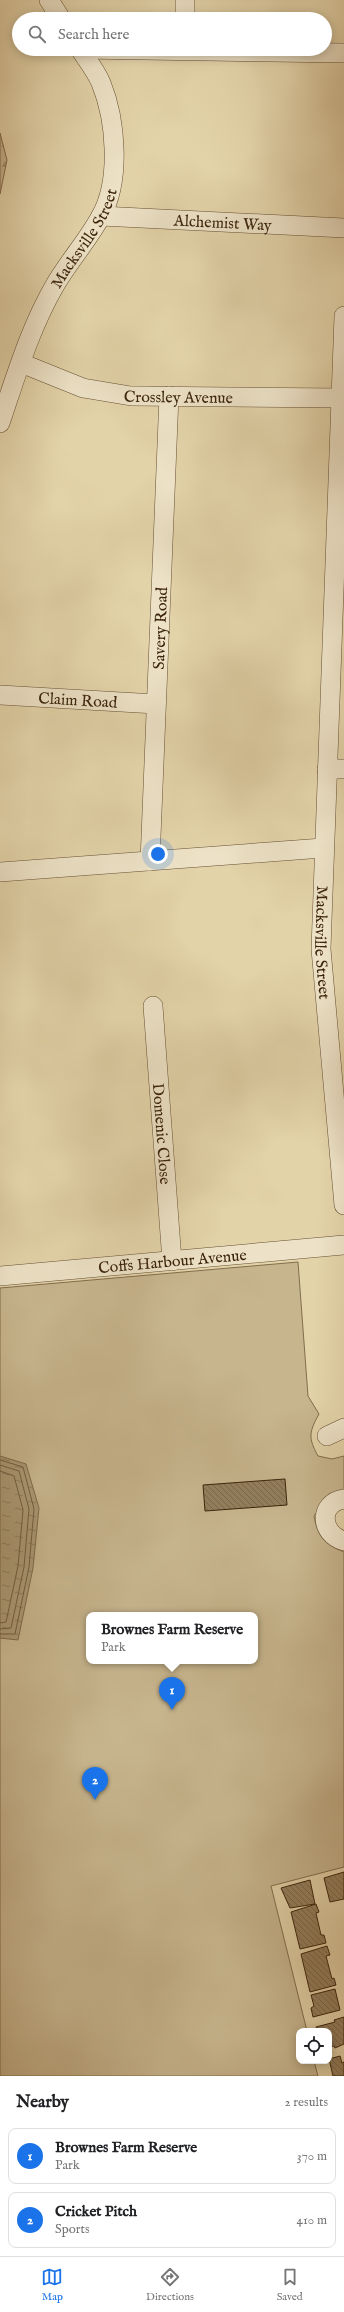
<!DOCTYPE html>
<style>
:root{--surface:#fff;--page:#f2f2f2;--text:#202124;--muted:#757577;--line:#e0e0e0;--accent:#1a73e8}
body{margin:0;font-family:"IM FELL English",serif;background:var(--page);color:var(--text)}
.controls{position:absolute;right:12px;bottom:12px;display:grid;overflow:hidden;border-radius:8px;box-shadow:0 2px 10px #0003}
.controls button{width:36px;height:36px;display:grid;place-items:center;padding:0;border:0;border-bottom:1px solid var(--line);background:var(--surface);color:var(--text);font:20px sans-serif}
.you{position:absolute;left:158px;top:854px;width:14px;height:14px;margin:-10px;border:3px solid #fff;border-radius:50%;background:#1a73e8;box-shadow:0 0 0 6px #1a73e833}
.badge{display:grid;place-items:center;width:26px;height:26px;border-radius:50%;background:var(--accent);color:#fff;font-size:13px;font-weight:700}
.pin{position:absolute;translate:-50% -33px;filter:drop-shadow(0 1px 2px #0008)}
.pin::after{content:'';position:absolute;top:21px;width:14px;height:12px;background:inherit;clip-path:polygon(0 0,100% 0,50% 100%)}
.popup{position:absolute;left:86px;top:1612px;width:172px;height:52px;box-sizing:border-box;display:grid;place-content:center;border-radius:8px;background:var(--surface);filter:drop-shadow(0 1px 3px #0005);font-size:13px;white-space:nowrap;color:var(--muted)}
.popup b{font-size:15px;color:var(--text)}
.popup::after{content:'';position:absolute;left:50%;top:100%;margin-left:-8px;border:8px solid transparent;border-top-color:var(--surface)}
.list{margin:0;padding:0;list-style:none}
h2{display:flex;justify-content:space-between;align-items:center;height:52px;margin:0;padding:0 16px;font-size:17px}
h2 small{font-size:13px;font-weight:400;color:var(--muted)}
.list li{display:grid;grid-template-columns:26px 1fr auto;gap:12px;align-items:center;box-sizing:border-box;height:56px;margin:0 8px 8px;padding:0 8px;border:1px solid var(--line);border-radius:8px}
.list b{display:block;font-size:15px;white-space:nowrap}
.list p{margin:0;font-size:13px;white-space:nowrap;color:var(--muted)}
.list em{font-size:13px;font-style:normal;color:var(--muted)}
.icon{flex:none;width:22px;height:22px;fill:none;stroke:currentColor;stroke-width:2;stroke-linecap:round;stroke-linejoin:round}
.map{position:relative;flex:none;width:344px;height:2076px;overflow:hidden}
.search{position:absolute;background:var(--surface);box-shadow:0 2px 10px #0003;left:12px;right:12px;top:12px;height:44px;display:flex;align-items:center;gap:10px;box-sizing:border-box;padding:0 14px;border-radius:22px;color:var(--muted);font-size:15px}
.sheet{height:180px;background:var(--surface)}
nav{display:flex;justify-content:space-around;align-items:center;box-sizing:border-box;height:56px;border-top:1px solid var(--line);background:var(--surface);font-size:11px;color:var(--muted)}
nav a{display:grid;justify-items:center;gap:2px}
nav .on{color:var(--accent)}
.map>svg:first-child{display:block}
.green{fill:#c7b58e;stroke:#826d4d;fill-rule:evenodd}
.forest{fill:url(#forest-firs);stroke:#826d4d}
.water{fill:url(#water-ripples);stroke:#7e6a4a}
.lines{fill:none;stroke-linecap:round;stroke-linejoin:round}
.shore{stroke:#735e40;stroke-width:1}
.building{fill:url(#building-back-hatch);stroke:#3c250c}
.street-casing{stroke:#665033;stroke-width:20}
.street{stroke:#ede2c7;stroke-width:19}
.labels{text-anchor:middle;stroke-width:3.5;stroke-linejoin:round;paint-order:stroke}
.street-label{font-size:16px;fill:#3c250c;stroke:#ede2c7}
</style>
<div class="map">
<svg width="344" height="2076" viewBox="0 0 344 2076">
<defs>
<pattern id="forest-firs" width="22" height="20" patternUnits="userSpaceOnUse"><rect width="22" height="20" fill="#c7b58e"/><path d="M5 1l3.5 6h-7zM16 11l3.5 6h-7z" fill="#a39372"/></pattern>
<pattern id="water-ripples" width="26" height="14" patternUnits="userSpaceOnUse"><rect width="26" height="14" fill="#aa9874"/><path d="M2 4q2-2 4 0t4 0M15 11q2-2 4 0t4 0" fill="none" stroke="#8c7c5e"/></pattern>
<pattern id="building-back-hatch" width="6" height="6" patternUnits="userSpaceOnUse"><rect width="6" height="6" fill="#937f5e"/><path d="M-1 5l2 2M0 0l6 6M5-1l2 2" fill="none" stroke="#79684c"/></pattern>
</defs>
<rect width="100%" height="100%" fill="#e3d3a9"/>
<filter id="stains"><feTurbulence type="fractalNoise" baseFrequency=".005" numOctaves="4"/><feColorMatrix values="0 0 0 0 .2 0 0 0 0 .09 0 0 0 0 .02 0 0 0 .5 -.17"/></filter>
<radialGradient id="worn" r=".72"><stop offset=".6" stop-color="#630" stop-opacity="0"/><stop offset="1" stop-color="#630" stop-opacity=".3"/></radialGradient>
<!-- green -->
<path class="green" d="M298,1262L308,1396L319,1414C309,1432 308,1438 318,1456L332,1459L344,1456V1491L326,1499L314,1516C318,1537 324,1544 344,1552V1867L271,1886L307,2031H299V2061H314L318,2076H0V1288ZM89,1615H255V1661H89Z"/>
<!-- forest -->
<path class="forest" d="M0,133L7,160L0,194Z"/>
<!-- water -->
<path class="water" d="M0,1456L26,1464L39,1508L33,1568L18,1640L0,1638Z"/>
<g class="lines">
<!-- shore -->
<path class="shore" d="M0,1460L23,1467L34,1509L29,1567L15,1634H0
M0,1465L19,1471L29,1509L24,1567L11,1628L0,1629
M0,1471L14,1476L23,1510L18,1566L6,1622L0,1623"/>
</g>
<!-- building -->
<path class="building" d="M285,1479L287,1505L205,1511L203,1485Z
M344,1872V1899L330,1902L324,1878Z
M310,1880L315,1904L290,1908L281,1888Z
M316,1904L319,1912L316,1913L321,1935H324L326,1943L300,1949L291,1912Z
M327,1946L330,1955L326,1956L332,1979L334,1978L336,1985L310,1992L301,1954Z
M335,1989L340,2010L313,2017L311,2008L314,2006L311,1995Z
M344,2017V2044L335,2048L334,2046L329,2047V2031H318L316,2027L335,2022L334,2020Z
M340,2056L342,2063L344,2062V2076H333L329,2059Z"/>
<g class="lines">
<!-- street casing -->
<g class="street-casing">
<g id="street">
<path d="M49,0L61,19"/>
<path d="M185,19V0"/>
<path d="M81,49L344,53"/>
<path id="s1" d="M101,216L344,228"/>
<path id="s2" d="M344,316L321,949L344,1205"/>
<path id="s3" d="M21,363L83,388L131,396L341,398"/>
<path id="s4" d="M0,423C16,376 30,328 55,285C69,261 88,240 101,216C121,180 116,120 101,83C96,71 87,60 80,49"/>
<path id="s5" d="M0,695L156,704"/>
<path d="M327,769H344"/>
<path id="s6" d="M150,861L169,396"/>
<path d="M0,872L323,848"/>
<path id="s7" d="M153,1006L172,1261"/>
<path id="s8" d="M0,1276L344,1245"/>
<path d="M327,1436L344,1428"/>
<path d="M344,1499C318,1503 320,1534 344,1541"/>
</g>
</g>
<!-- street -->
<use href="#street" class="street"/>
</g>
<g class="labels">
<!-- street labels -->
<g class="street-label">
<text dy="6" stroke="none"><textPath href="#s1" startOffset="122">Alchemist Way</textPath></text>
<text dy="6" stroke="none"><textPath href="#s4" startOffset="204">Macksville Street</textPath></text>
<text dy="6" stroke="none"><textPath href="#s3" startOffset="163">Crossley Avenue</textPath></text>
<text dy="6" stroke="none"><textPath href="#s6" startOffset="233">Savery Road</textPath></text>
<text dy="6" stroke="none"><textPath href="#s5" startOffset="78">Claim Road</textPath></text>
<text dy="6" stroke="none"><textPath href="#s2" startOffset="627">Macksville Street</textPath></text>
<text dy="6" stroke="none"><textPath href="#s7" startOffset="128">Domenic Close</textPath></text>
<text dy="6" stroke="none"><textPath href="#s8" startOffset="173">Coffs Harbour Avenue</textPath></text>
</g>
</g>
<rect width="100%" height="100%" filter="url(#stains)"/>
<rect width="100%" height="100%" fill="url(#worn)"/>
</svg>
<div class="controls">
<button><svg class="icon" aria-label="locate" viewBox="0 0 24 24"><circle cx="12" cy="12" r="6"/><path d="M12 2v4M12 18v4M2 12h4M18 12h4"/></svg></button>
</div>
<div class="you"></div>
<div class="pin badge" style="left:172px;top:1710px">1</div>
<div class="popup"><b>Brownes Farm Reserve</b>Park</div>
<div class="pin badge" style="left:95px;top:1800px">2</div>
<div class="search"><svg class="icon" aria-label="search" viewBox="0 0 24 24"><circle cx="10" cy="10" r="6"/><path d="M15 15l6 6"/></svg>Search here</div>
</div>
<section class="sheet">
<h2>Nearby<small>2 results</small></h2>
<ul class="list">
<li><span class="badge">1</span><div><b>Brownes Farm Reserve</b><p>Park</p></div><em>370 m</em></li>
<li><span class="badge">2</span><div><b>Cricket Pitch</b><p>Sports</p></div><em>410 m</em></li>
</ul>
</section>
<nav>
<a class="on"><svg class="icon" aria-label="map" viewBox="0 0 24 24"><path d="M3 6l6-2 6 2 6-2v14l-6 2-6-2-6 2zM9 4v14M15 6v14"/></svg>Map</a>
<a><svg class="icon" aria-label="directions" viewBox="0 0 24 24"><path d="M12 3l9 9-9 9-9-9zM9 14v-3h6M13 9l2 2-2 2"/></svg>Directions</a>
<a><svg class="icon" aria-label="saved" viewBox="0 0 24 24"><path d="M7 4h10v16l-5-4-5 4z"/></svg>Saved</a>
</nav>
